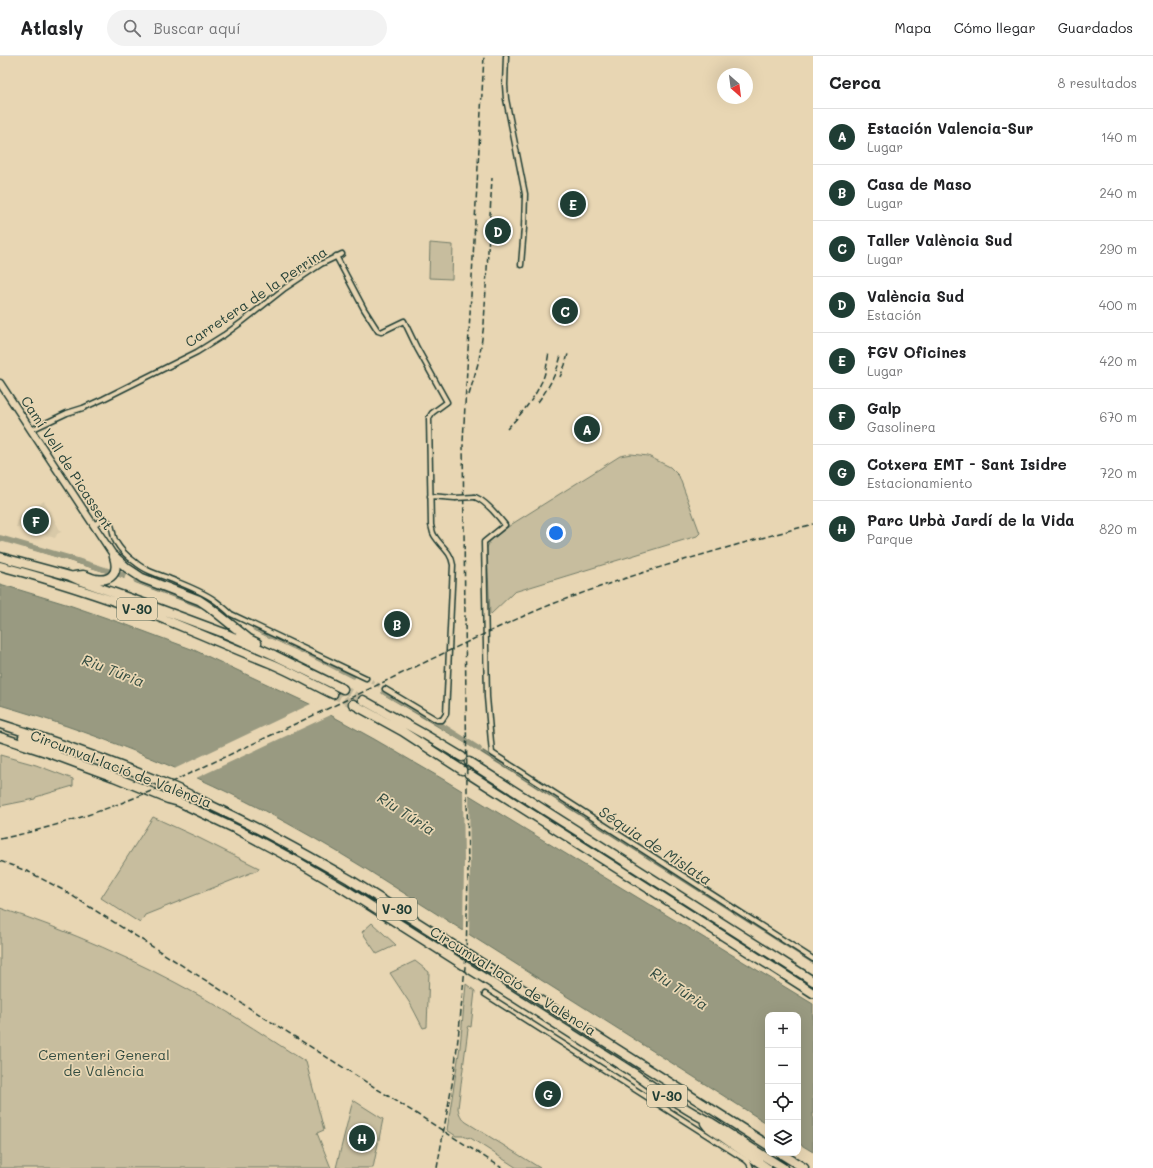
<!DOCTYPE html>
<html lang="es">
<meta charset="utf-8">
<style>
:root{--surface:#fff;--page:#f2f2f2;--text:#202124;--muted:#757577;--line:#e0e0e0;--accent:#1f3d34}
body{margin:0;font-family:Mali,sans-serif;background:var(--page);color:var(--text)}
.controls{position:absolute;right:12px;bottom:12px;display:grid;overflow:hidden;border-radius:8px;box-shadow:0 4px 16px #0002}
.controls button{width:36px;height:36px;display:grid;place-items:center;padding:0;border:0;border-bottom:1px solid var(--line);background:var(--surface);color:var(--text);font:20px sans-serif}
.compass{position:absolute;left:717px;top:12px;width:36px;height:36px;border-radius:50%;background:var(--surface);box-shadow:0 4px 16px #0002;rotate:152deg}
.you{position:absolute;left:556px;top:477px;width:14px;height:14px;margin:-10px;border:3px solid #fff;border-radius:50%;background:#1a73e8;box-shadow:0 0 0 6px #1a73e833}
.badge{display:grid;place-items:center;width:26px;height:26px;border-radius:50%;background:var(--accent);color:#fff;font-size:13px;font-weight:700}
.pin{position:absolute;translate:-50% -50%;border:2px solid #fff;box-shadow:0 1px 4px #0006}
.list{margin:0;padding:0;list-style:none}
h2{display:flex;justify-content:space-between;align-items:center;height:52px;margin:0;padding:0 16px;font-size:17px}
h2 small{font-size:13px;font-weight:400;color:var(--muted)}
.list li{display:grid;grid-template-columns:26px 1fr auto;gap:12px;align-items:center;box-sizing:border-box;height:56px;padding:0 16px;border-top:1px solid var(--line)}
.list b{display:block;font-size:15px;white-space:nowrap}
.list p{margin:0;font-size:13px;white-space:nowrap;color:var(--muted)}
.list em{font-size:13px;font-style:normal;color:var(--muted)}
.icon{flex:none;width:22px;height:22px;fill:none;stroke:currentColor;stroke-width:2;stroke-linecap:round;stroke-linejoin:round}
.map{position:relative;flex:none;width:813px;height:1112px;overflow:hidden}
header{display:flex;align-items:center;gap:24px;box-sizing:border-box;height:56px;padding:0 20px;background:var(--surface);border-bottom:1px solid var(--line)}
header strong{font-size:19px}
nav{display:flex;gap:22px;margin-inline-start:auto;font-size:14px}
.search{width:280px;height:36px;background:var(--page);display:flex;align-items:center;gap:10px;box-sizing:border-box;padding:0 14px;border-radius:22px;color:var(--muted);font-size:15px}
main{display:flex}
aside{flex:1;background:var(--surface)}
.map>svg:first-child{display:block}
.built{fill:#d8c9a8}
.green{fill:#c7bd9e;stroke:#737d69}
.water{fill:#999a81;stroke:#687562}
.pier{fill:#e8d6b3}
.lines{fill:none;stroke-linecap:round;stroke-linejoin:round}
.stream{stroke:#687562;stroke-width:1.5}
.canal{stroke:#999a81;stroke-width:5.5}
.street-tunnel{stroke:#c0b79a;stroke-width:4;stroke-dasharray:4 2;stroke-linecap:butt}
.highway-tunnel{stroke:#c0b79a;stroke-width:8;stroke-dasharray:8 4;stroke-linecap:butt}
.street-casing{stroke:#1f3d34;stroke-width:7}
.secondary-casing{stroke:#1f3d34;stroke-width:9}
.highway-casing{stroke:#1f3d34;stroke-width:11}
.street{stroke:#e8d6b3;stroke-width:4}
.secondary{stroke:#e8d6b3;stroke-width:6}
.highway{stroke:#e8d6b3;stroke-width:8}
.rail{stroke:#1f3d34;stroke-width:1.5;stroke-dasharray:6 3;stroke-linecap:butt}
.street-bridge-casing{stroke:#1f3d34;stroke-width:7;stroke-linecap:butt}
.street-bridge{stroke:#e8d6b3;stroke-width:4}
.labels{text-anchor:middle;stroke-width:3.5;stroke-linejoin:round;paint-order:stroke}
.shield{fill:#e8d6b3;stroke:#5b6b5a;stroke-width:1}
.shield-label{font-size:13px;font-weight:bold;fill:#1f3d34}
.street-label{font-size:14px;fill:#1f3d34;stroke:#e8d6b3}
.park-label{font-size:14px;fill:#304a3f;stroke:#e8d6b3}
.water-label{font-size:15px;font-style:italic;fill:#314b40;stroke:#e8d6b3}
</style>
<header>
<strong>Atlasly</strong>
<div class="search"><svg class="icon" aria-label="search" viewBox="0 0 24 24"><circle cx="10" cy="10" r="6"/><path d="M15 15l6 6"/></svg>Buscar aquí</div>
<nav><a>Mapa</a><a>Cómo llegar</a><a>Guardados</a></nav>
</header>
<main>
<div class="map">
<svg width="813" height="1112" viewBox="0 0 813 1112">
<rect width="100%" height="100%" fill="#e8d6b3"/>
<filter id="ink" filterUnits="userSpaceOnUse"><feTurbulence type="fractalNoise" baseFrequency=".025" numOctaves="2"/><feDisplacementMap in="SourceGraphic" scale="8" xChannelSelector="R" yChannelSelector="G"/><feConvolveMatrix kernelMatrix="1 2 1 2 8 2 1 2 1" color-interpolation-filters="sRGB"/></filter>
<g filter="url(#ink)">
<!-- built -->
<path class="built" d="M44,445L61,476L57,478L55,482L16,471L20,459Z"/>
<!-- green -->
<path class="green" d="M430,187L453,189L452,223L429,222Z
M631,398L648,400L670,411L679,420L700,477L697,480L514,536L490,559L487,492L490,485L512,468L620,400Z
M0,699L36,709L73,723V730L36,741L35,743L0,750Z
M153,761L199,782L259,812L258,814L145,859L140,867L101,842Z
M0,852C70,875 136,904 200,940C236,960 271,984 306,1006L324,1074L317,1077L331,1112H0Z
M372,867L396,889L377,898L362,876Z
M415,905L429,916L427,971L423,972L411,949L390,917Z
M466,928L475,935L471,971L468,970L467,972L468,973L458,1052C459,1058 461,1062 466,1066L540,1112H517L469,1081L468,1082L463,1080H456L447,1074L460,991Z
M353,1044L383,1063L373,1112H336Z"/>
<!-- water -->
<path class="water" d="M0,528L69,549L127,569L194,594L314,650L374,683L441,722L813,948V1096L798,1087V959H768V1068L366,813C332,792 297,772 261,753C178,710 90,675 0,649Z"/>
<!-- pier -->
<path class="pier" d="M313,647L333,658L194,723L172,714Z
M463,732L469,737L470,812L469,879L463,876L464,807Z"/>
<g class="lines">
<!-- stream -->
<path class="stream" d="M0,483L110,517
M117,519L124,522
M135,526L200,551
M254,574L311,600L352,621
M384,638L478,694
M483,695L788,889
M481,696L813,907"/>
<!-- canal -->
<path class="canal" d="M0,482L69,502L112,516
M118,518L123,519
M136,524L179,540
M255,572L312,599L353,620
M384,636L422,657L479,693"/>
<!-- street-tunnel -->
<path class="street-tunnel" d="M366,622L385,633"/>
<!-- highway-tunnel -->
<path class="highway-tunnel" d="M343,633L363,644
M333,638L353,648"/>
<!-- street casing -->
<g class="street-casing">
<path id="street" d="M506,0L505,29L506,43L525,138L524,172L521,209
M336,200L364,253L378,275L381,276L404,265L417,292L447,346L432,357L429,362L431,469C432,472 432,476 434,479C441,491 451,495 453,509L446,658L442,664H437L385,633
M31,374L67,357L83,352L103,343L197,296L224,279L242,266L285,232L321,208L342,198
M430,440L455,442
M475,441C486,445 498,460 505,469L484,486L487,641L492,697L813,903
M93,469L104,463C115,467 111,478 116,486C120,493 128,501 135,506C144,514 156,518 168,522C184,529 203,535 217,546C222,550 227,554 231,558L366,622
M485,938L746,1104L749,1107L751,1112"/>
</g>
<!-- secondary casing -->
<g class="secondary-casing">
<path id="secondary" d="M0,327L114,500"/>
</g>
<!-- highway casing -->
<g class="highway-casing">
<path id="highway" d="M114,500L127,512L142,522L199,544L208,550L249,583L257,587
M0,501L70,520L81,525L157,552L224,577L274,599L343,633
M0,510C53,524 104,541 156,560C194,575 232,592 270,607C292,616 312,628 333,638
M74,520C77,520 80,519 83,519C87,520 91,522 95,523C112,526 119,516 114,501
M363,644L427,680L462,701
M353,648L402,675L462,714
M0,668C58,686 115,707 171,730C185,736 199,743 212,750C259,772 304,797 349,823L768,1089
M0,681L52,698L114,721L168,743L179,746L238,774L298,806L344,833L635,1018C657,1034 685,1054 710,1066L783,1112
M23,681L57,694
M469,706L813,925
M469,718L813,937
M705,1067L708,1071L767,1112
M780,1097L804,1112"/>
</g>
<!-- street -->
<use href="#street" class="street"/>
<!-- secondary -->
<use href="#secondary" class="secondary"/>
<!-- highway -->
<use href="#highway" class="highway"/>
<!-- rail -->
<path class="rail" d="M560,321L565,309L568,298
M469,339L479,304L484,268L492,122
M538,346C549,331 557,317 561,299
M507,373C520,359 533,345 541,327C546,318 547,307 549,296
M0,783C56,771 110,753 163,730C239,694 315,659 390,623C443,598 496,571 550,549C636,516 724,492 813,468
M0,805L29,816L63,834L502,1112
M437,1112L454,1017L460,965L466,900L468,819L463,386L484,0"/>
<!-- street-bridge casing -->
<g class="street-bridge-casing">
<path id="street-bridge" d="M455,442L475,441"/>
</g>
<!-- street-bridge -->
<use href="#street-bridge" class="street-bridge"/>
</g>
</g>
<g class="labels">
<!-- shield labels -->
<g class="shield">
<rect x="117" y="542" width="40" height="22" rx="3"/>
<rect x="377" y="842" width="40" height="22" rx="3"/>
<rect x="647" y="1029" width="40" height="22" rx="3"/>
</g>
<g class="shield-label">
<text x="137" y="558">V-30</text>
<text x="397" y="858">V-30</text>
<text x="667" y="1045">V-30</text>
</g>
<!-- street labels -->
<g class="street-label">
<text transform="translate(256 241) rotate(-34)" y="5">Carretera de la Perrina</text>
<text transform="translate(67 407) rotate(57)" y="5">Camí Vell de Picassent</text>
<text transform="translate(121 713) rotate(21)" y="5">Circumval·lació de València</text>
<text transform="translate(513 925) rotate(32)" y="5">Circumval·lació de València</text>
</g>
<!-- park labels -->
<g class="park-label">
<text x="104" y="1004">Cementeri General<tspan x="104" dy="16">de València</tspan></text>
</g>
<!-- water labels -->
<g class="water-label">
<text transform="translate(113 615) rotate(21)" y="5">Riu Túria</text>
<text transform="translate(406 758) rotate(33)" y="5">Riu Túria</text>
<text transform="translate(655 790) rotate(33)" y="5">Séquia de Mislata</text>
<text transform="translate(679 933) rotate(33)" y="5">Riu Túria</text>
</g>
</g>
</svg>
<div class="controls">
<button>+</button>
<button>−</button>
<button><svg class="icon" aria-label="locate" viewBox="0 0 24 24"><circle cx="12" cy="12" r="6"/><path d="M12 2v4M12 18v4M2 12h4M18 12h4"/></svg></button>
<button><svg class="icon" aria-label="layers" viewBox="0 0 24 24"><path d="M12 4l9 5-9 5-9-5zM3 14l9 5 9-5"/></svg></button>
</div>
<svg class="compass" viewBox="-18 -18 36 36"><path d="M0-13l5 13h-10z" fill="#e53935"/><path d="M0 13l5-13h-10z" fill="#757577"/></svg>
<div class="you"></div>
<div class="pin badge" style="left:587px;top:373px">A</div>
<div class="pin badge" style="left:397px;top:568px">B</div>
<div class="pin badge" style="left:565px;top:255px">C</div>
<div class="pin badge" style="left:498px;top:175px">D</div>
<div class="pin badge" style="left:573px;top:148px">E</div>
<div class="pin badge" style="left:36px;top:465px">F</div>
<div class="pin badge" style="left:548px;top:1038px">G</div>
<div class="pin badge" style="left:362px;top:1082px">H</div>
</div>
<aside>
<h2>Cerca<small>8 resultados</small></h2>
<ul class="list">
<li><span class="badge">A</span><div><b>Estación Valencia-Sur</b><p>Lugar</p></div><em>140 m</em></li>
<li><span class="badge">B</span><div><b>Casa de Maso</b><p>Lugar</p></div><em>240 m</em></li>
<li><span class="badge">C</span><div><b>Taller València Sud</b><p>Lugar</p></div><em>290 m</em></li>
<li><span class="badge">D</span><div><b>València Sud</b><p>Estación</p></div><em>400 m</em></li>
<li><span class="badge">E</span><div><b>FGV Oficines</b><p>Lugar</p></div><em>420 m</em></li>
<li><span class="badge">F</span><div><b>Galp</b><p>Gasolinera</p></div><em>670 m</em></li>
<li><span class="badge">G</span><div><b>Cotxera EMT - Sant Isidre</b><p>Estacionamiento</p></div><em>720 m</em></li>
<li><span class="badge">H</span><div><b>Parc Urbà Jardí de la Vida</b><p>Parque</p></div><em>820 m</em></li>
</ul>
</aside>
</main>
